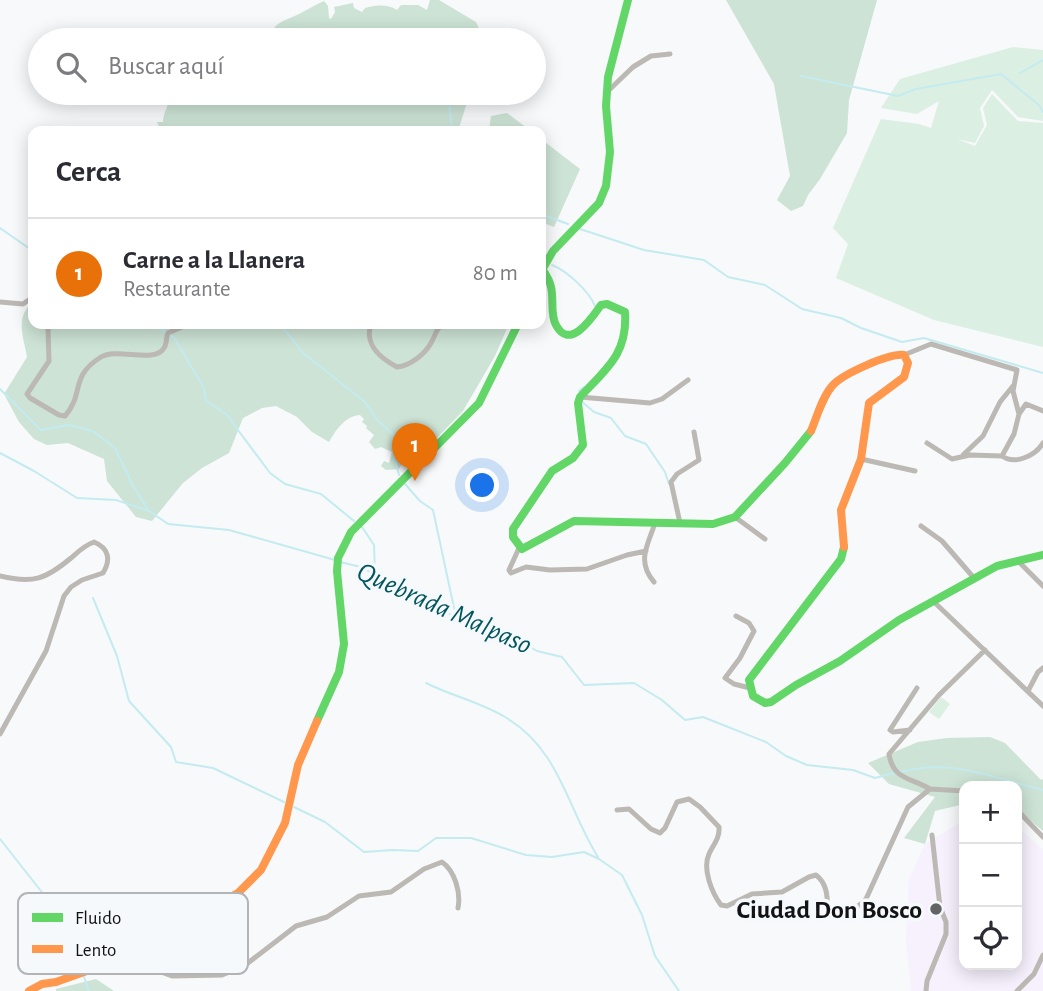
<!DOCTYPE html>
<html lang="es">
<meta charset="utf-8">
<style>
:root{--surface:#fff;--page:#f2f2f3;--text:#2b2b33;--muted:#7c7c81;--line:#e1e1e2;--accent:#626465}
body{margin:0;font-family:"Alegreya Sans",sans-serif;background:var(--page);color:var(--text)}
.controls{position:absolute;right:21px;bottom:21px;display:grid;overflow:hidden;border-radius:14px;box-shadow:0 4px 18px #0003}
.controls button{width:63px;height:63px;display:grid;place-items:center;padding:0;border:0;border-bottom:2px solid var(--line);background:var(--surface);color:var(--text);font:35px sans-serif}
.you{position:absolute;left:483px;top:486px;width:24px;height:24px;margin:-18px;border:5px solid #fff;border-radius:50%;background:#1a73e8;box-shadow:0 0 0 10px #1a73e833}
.badge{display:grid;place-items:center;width:46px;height:46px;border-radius:50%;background:var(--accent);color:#fff;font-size:23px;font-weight:700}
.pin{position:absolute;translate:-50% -58px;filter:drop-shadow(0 2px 4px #0008)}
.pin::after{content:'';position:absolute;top:37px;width:24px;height:21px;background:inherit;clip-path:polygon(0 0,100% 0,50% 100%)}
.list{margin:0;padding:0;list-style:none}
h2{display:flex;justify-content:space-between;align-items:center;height:91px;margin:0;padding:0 28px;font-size:30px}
h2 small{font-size:23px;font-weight:400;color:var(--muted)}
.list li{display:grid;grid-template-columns:46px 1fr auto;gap:21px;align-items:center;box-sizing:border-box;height:112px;padding:0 28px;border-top:2px solid var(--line)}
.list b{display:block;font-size:26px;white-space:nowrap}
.list p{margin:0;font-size:23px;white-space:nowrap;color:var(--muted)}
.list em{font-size:23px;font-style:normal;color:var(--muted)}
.icon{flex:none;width:38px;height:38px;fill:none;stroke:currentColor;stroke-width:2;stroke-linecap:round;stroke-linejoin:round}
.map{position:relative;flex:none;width:1043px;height:991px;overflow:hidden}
.search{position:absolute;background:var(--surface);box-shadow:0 4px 18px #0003;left:28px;top:28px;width:518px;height:77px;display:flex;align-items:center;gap:18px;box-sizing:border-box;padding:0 24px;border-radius:38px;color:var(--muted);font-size:26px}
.panel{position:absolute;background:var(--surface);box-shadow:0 4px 18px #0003;left:28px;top:126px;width:518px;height:203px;border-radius:14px}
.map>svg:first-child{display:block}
.education{fill:#f6f1fd}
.green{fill:#dcefe3}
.forest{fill:#cce3d5}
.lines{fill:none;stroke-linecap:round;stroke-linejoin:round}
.stream{stroke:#c4ebf0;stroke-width:2}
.street{stroke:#bcb8b4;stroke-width:5}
.fast{stroke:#63d668;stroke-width:8}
.slow{stroke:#ff974d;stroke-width:8}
.poi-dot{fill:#626465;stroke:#f6f9fc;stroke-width:2.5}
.labels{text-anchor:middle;stroke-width:7;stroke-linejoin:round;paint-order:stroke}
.poi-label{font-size:26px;font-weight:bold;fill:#121314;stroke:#f6f9fc;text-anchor:end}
.water-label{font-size:28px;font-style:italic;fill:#03565d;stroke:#f6f9fc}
.key{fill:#f6f9fc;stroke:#b2b4b6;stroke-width:2}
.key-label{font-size:19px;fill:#121314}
</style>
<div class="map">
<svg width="1043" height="991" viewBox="0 0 1043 991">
<rect width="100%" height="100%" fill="#f7f9fb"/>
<!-- education -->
<path class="education" d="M964,820V965H1017V826L1043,850V991H911L906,940L909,879L925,844Z"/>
<!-- green -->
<path class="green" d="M1013,47L1043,50V121L1018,117L992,90L980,108L984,126L975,143L957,139L975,146L987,125L983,108L992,94L1018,121L1043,123V347L934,320L836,278L848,244L833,228L881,119L919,124L931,128L939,101L917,114L881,108L900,79Z
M941,697L950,704L939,719L929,712Z"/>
<!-- forest -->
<path class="forest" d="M430,0H439L476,22L484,40H257L271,38C271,22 288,20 299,14C308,9 315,5 324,1L328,6L329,18L331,19L335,12L334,7L353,3L354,8L362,12L365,8C376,5 387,4 397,10L401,5H418L427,10Z
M726,0H877L849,100L847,133L820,179L808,195L803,206L791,211L777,200L790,176L774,84Z
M174,93H470L458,131H161L157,122H163C163,112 169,108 168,98L174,96Z
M507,113L531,131H489L491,116Z
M541,139L580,169L554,227L541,222Z
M33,302V324H509L495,356L463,411L430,445L409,451L399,469L386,470L381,466L384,461L389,463L392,452L381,447L375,449L369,442L374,435L366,428L367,426L362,422L364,419L360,415C345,416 336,430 329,442L312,432L297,417L276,406L262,408L243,418L229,453L202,468L183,483L152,521L136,517L107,481L104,459L68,443L47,445L34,439L19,422L4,394L27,357C24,338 14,317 33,302Z
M990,737L1005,743L1041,780L1043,779V831L1017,809V786H964V809L960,805L935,811L925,844L904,838L935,797L889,784L868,763L918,742L947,738Z
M96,979L114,991H56V989Z"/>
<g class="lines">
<!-- stream -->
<path class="stream" d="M1020,73L1043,60
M801,76L898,96L916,89L1001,74L1039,105L1043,112
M443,93L449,102L452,131
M541,214L568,224
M0,228L33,251
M580,229L644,250L704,260L728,277L765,285L802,309L841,318L861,328L902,342L924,338L1043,373
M541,260L543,261
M552,265C567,271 589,291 595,306
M149,324L166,332
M280,324L303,353L365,402L378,421L395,436L393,453L399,475
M170,335L175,339L204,388L206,401L226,414L270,473L285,484L321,494L354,521
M0,389L41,430L69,425L93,431L115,448L132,484L149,511L168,524L229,530L335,560
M579,391L584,387
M581,401L594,412L611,418L625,436L646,444L665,472L669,484
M0,453L34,471L77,498L116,500L149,511
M405,484L420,501L433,510L456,617
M362,527L374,545L375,575
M340,562L361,567L436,609L518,640L537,651L562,657L584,685L634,683L662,700L685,720L703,717L766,742L786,756L807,765L853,770L875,778L894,773
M93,598L117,656L129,701L171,747L176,762L213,768L284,802
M426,683C452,696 480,702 505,717C560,749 567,808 598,857
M900,772C952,758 993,778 1043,790
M294,807L325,822L364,852L393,850L418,851L436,838H471L526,855L552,857L584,852L599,859L622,875L642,915L655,956L679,991
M0,839L67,924L81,966
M84,977L89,991"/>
<!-- street -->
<path class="street" d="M607,92L633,67L651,56L670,54
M0,302L23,304L33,297
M51,324L48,329L49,361L27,394L30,398L59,415L65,416C85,393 69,377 101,357C117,347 155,364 164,348C167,344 166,337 168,333L189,324
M371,324C364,345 380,358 397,367C410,366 425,354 431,343C436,335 435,329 444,324
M904,355L931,344L1017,370L1013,391L1019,414L1014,434L1002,456C1015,465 1035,456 1043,443
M580,397L650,403L662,399L688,380
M1019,414L1026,404L1043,411
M927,443L952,459L970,455L1002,456
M963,455L983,436L1000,402L1013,386
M861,459L915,471
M735,517L765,539
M680,523L671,482L677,474L699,460L694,432
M921,526L942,541L974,578
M519,548L509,570L511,573L526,567L550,570L587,569L627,555L646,551
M1018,561L1043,586
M0,576C33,584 46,579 71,558C79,551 85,545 94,542C109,548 111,560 103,573L82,580L71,587L64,596L46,651L0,734
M654,582C636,561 648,545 655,523
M933,601L1043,706
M736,616L749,623L754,631L740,658L725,678L734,684L750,688
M1028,691L1038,672L1043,668
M910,730L893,732L890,730L917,688
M930,789C910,777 893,780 889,754L939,695L985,650
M617,810L629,809L651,829L660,833L665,828L677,802L689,799L700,807L719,827C720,838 713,845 709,854C702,869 712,893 721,905L727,906L752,894L782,892L809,877L816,875C829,885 827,900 828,915C843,915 856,910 866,899L908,807L930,789L964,791
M1017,810L1043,837
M115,959C150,973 182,948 195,917
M136,963L172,976L222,975L244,966L296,926L327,917L359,896L391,892L424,869L442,862C455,871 461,893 458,908
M926,991L927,981L946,934V922L940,907L932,835
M1017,991L1034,974L1043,955"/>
<!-- fast -->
<path class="fast" d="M541,267C545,273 550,280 551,287C554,298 550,315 556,325C570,352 593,316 601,305L607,304L625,312C628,354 606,369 580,397L578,403L583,445L573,458L552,471L513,529V537L522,549L574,521L713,524L735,517L785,463L811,431
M542,270L553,251L599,203L606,186L610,152L606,106L608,77L628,0
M844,547L841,559L749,680L753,696L765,703L771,702L796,685L840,661L899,620L997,566L1043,555
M317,721L339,672L344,644L337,571L338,558L351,532L479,403L518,324"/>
<!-- slow -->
<path class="slow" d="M811,431C817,417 822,397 833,385C843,374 889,353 904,355L908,363L904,377L869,403L861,459L841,510L844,547
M29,991L42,984L56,982L98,967L238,893L261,870L285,823L298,765L317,721"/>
</g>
<!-- markers -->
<circle class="poi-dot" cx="936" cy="909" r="7"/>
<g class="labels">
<!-- poi labels -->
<g class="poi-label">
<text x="922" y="918">Ciudad Don Bosco</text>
</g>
<!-- water labels -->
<g class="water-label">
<text transform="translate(445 607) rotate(24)" y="10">Quebrada Malpaso</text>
</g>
</g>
<!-- legend -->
<rect x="18" y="893" width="230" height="81" rx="10" class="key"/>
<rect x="32" y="913" width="31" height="9" fill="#63d668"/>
<rect x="32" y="945" width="31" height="8" fill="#ff974d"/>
<g class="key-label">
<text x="75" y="924">Fluido</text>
<text x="75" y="956">Lento</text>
</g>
</svg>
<div class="controls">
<button>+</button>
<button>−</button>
<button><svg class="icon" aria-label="locate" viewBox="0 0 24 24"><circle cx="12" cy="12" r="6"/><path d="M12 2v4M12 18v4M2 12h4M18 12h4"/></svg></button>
</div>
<div class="you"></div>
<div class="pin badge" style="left:415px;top:481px;background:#e8710a">1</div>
<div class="search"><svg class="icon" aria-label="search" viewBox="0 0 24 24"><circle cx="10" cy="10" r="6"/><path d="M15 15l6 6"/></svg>Buscar aquí</div>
<section class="panel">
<h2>Cerca<small></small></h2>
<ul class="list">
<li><span class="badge" style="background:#e8710a">1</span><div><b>Carne a la Llanera</b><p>Restaurante</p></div><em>80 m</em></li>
</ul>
</section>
</div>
